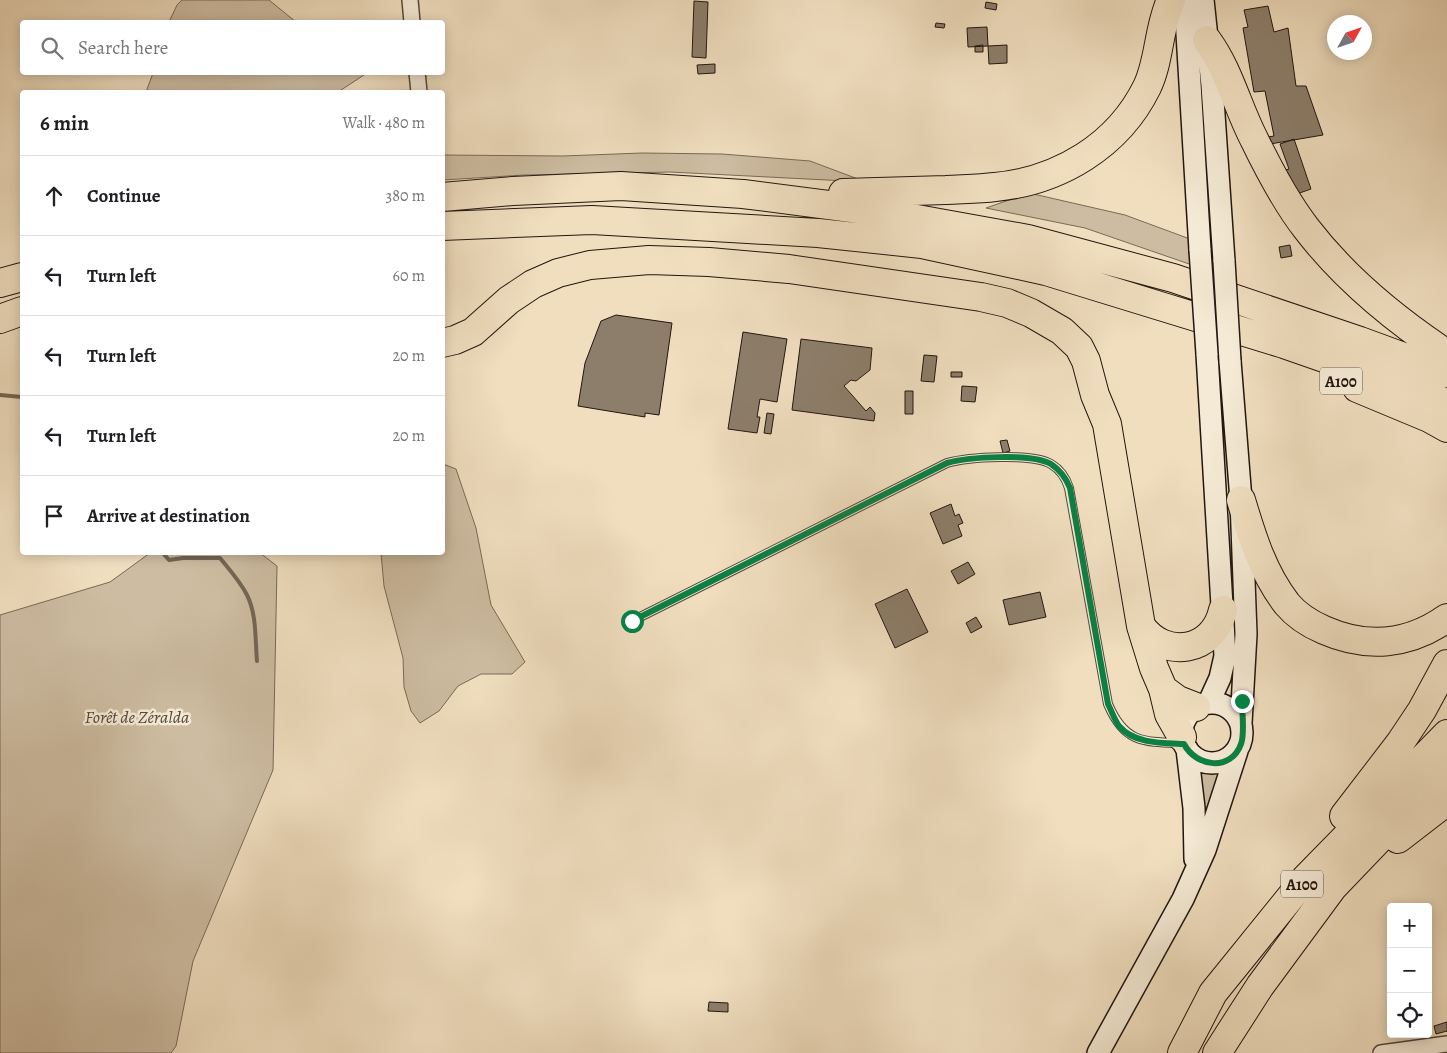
<!DOCTYPE html>
<meta charset="utf-8">
<style>
:root{--surface:#fff;--page:#f2f2f2;--text:#202124;--muted:#757577;--line:#e0e0e0}
body{margin:0;font-family:Alegreya,serif;background:var(--page);color:var(--text)}
.controls{position:absolute;right:15px;bottom:15px;display:grid;overflow:hidden;border-radius:5px;box-shadow:0 2px 12px #0003}
.controls button{width:45px;height:45px;display:grid;place-items:center;padding:0;border:0;border-bottom:1px solid var(--line);background:var(--surface);color:var(--text);font:25px sans-serif}
.compass{position:absolute;left:1327px;top:15px;width:45px;height:45px;border-radius:50%;background:var(--surface);box-shadow:0 2px 12px #0003;rotate:50deg}
.stop{position:absolute;width:15px;height:15px;margin:-11px;border:4px solid #0b8043;border-radius:50%;background:#fff}
.stop.end{background:#0b8043;border-color:#fff;box-shadow:0 1px 5px #0008}
.list{margin:0;padding:0;list-style:none}
h2{display:flex;justify-content:space-between;align-items:center;height:65px;margin:0;padding:0 20px;font-size:21px}
h2 small{font-size:16px;font-weight:400;color:var(--muted)}
.list li{display:grid;grid-template-columns:32px 1fr auto;gap:15px;align-items:center;box-sizing:border-box;height:80px;padding:0 20px;border-top:1px solid var(--line)}
.list b{display:block;font-size:19px;white-space:nowrap}
.list em{font-size:16px;font-style:normal;color:var(--muted)}
.icon{flex:none;width:28px;height:28px;fill:none;stroke:currentColor;stroke-width:2;stroke-linecap:round;stroke-linejoin:round}
.map{position:relative;flex:none;width:1447px;height:1053px;overflow:hidden}
.search{position:absolute;background:var(--surface);box-shadow:0 2px 12px #0003;left:20px;top:20px;width:425px;height:55px;display:flex;align-items:center;gap:12px;box-sizing:border-box;padding:0 18px;border-radius:5px;color:var(--muted);font-size:19px}
.panel{position:absolute;background:var(--surface);box-shadow:0 2px 12px #0003;left:20px;top:90px;width:425px;height:465px;border-radius:5px}
.map>svg:first-child{display:block}
.green{fill:#cdbca1;stroke:#786a58}
.lines{fill:none;stroke-linecap:round;stroke-linejoin:round}
.stream{stroke:#746656;stroke-width:4}
.building{fill:#8d7e6b;stroke:#221710}
.lane-casing{stroke:#56493c;stroke-width:10}
.street-casing{stroke:#56493c;stroke-width:18}
.secondary-casing{stroke:#221710;stroke-width:24}
.highway-casing{stroke:#221710;stroke-width:30}
.lane{stroke:#f5ead5;stroke-width:8}
.street{stroke:#f5ead5;stroke-width:15}
.secondary{stroke:#f5ead5;stroke-width:21}
.highway{stroke:#f0debf;stroke-width:28}
.secondary-bridge-casing{stroke:#221710;stroke-width:24;stroke-linecap:butt}
.secondary-bridge{stroke:#f5ead5;stroke-width:21}
.route{stroke:#0b8043;stroke-width:6}
.labels{text-anchor:middle;stroke-width:5;stroke-linejoin:round;paint-order:stroke}
.shield{fill:#f5ead5;stroke:#61564b;stroke-width:1}
.shield-label{font-size:16px;font-weight:bold;fill:#221710}
.park-label{font-size:18px;font-style:italic;fill:#55493c;stroke:#f5ead5}
</style>
<div class="map">
<svg width="1447" height="1053" viewBox="0 0 1447 1053">
<rect width="100%" height="100%" fill="#f0debf"/>
<filter id="stains"><feTurbulence type="fractalNoise" baseFrequency=".004" numOctaves="4"/><feColorMatrix values="0 0 0 0 .2 0 0 0 0 .09 0 0 0 0 .02 0 0 0 .5 -.17"/></filter>
<radialGradient id="worn" r=".72"><stop offset=".6" stop-color="#630" stop-opacity="0"/><stop offset="1" stop-color="#630" stop-opacity=".3"/></radialGradient>
<!-- green -->
<path class="green" d="M182,0H269L296,22H169L177,5Z
M153,73V72L367,73L338,92H146Z
M642,153L722,154L810,161L866,182L670,172L524,175L443,180V155L563,156Z
M1029,193L1125,215L1190,239L1195,266L1085,228L986,208Z
M443,464L456,469L476,528L491,605L525,662L512,674H481L458,686L439,711L420,723L411,711L404,687L403,658L384,586L381,553L442,552Z
M150,553H260L277,566L273,770L193,961L176,1046L171,1053H0V615L110,582Z
M1220,769L1211,810L1200,840L1195,770L1203,773Z"/>
<g class="lines">
<!-- stream -->
<path class="stream" d="M0,395L22,397
M162,552L169,560L183,558H220C229,569 240,581 247,595C257,615 255,640 257,661"/>
</g>
<!-- building -->
<path class="building" d="M694,1L708,2L706,58L692,57Z
M986,2L997,4L996,10L985,8Z
M1268,6L1274,32L1288,28L1296,86H1306L1323,135L1270,144L1268,137L1274,136L1265,91L1254,92L1243,28L1248,27L1244,10Z
M936,23L945,24L944,28L935,27Z
M987,27L988,46L968,47L967,28Z
M983,45V52H975V46Z
M1007,45V63L989,64L988,46Z
M715,64V73L698,74L697,65Z
M1294,139L1311,189L1291,196L1283,171L1289,169L1280,144Z
M1290,245L1292,256L1281,258L1279,247Z
M616,315L672,323L659,415L645,413V417L578,406L585,363L601,321Z
M743,332L787,339L777,402L760,399L757,417H760L757,433L728,429Z
M801,339L872,348L870,370L856,381L851,380L844,386L866,411L870,407L875,413L874,421L792,410Z
M924,355L937,356L934,382L921,381Z
M951,372H962V377H951Z
M962,386L977,387L975,402L961,401Z
M905,391H913V414H905Z
M767,413L774,414L771,434L764,433Z
M1007,440L1010,451L1003,453L1000,441Z
M951,504L955,516L959,514L963,523L958,525L962,536L943,544L930,513Z
M968,562L975,574L958,584L951,571Z
M907,589L928,632L895,648L875,604Z
M1040,592L1046,617L1009,625L1003,600Z
M976,617L982,627L971,633L966,623Z
M709,1002L728,1003V1012L708,1011Z
M1447,1022V1031L1436,1034L1434,1026Z"/>
<g class="lines">
<!-- lane casing -->
<g class="lane-casing">
<path id="lane" d="M632,621L947,463C968,457 1032,453 1051,464C1061,470 1066,478 1069,488L1108,704C1124,742 1142,742 1179,743"/>
</g>
<!-- street casing -->
<g class="street-casing">
<path id="street" d="M410,0L412,22
M417,72L419,92
M1381,1053L1447,1044"/>
</g>
<!-- secondary casing -->
<g class="secondary-casing">
<path id="secondary" d="M1185,0L1200,250
M1203,0L1212,85L1224,261
M1207,354L1225,656L1220,678L1209,702
M1230,361L1241,500L1246,634L1241,723
M1182 733a30 30 0 1 1 60 0a30 30 0 1 1-60 0Z
M1187,749L1194,808L1195,859
M1098,1053L1183,899L1205,850L1237,751"/>
</g>
<!-- highway casing -->
<g class="highway-casing">
<path id="highway" d="M1207,40C1229,70 1237,106 1254,139C1269,170 1285,201 1306,228C1345,279 1394,319 1447,354
M843,193C877,192 911,191 946,190C962,189 979,189 995,187C1059,181 1118,146 1147,87C1160,60 1158,28 1171,0
M442,197L513,191L621,186L743,194L867,210L1028,239L1173,278L1360,341L1447,373
M442,226L592,220L818,233L922,244L1046,271L1284,344L1399,384L1447,403
M0,283L22,277
M0,319L22,311
M442,343L455,340L473,332L509,300L533,284L558,273L590,265L649,260L709,262L789,269L981,297L1007,303L1031,313L1062,331L1079,347L1086,361L1095,395L1107,424L1141,626L1154,668L1163,689L1169,714L1182,737
M1357,388L1429,418L1447,428
M1241,500C1252,537 1263,573 1287,604C1297,616 1310,624 1324,630C1367,649 1409,645 1447,618
M1141,626C1165,660 1214,652 1223,610
M1163,689L1178,700L1196,707
M1344,816L1400,743L1422,710L1447,664
M1398,839L1447,801
M1182,1053L1213,993L1306,878L1447,734
M1217,1053L1260,986L1333,887L1447,768"/>
</g>
<!-- lane -->
<use href="#lane" class="lane"/>
<!-- street -->
<use href="#street" class="street"/>
<!-- secondary -->
<use href="#secondary" class="secondary"/>
<!-- highway -->
<use href="#highway" class="highway"/>
<!-- secondary-bridge casing -->
<g class="secondary-bridge-casing">
<path id="secondary-bridge" d="M1200,250L1207,354
M1224,261L1230,361"/>
</g>
<!-- secondary-bridge -->
<use href="#secondary-bridge" class="secondary-bridge"/>
</g>
<g class="lines">
<!-- route -->
<path class="route" d="M632,621L947,463C968,457 1032,453 1051,464C1060,470 1066,478 1070,488L1108,704C1112,712 1114,719 1119,726C1134,744 1163,743 1184,744C1196,767 1231,772 1241,744C1245,734 1242,713 1242,701"/>
</g>
<g class="labels">
<!-- shield labels -->
<g class="shield">
<rect x="1320" y="367.5" width="42" height="27" rx="4"/>
<rect x="1281" y="870.5" width="42" height="27" rx="4"/>
</g>
<g class="shield-label">
<text x="1341" y="387">A100</text>
<text x="1302" y="890">A100</text>
</g>
<!-- park labels -->
<g class="park-label">
<text x="137" y="723">Forêt de Zéralda</text>
</g>
</g>
<rect width="100%" height="100%" filter="url(#stains)"/>
<rect width="100%" height="100%" fill="url(#worn)"/>
</svg>
<div class="controls">
<button>+</button>
<button>−</button>
<button><svg class="icon" aria-label="locate" viewBox="0 0 24 24"><circle cx="12" cy="12" r="6"/><path d="M12 2v4M12 18v4M2 12h4M18 12h4"/></svg></button>
</div>
<svg class="compass" viewBox="-18 -18 36 36"><path d="M0-13l5 13h-10z" fill="#e53935"/><path d="M0 13l5-13h-10z" fill="#757577"/></svg>
<div class="stop" style="left:632px;top:621px"></div>
<div class="stop end" style="left:1242px;top:701px"></div>
<div class="search"><svg class="icon" aria-label="search" viewBox="0 0 24 24"><circle cx="10" cy="10" r="6"/><path d="M15 15l6 6"/></svg>Search here</div>
<section class="panel">
<h2>6 min<small>Walk · 480 m</small></h2>
<ul class="list">
<li><svg class="icon" aria-label="ahead" viewBox="0 0 24 24"><path d="M12 20V5M6 11l6-6 6 6"/></svg><div><b>Continue</b></div><em>380 m</em></li>
<li><svg class="icon" aria-label="left" viewBox="0 0 24 24"><path d="M17 20v-9H6M10 6l-5 5 5 5"/></svg><div><b>Turn left</b></div><em>60 m</em></li>
<li><svg class="icon" aria-label="left" viewBox="0 0 24 24"><path d="M17 20v-9H6M10 6l-5 5 5 5"/></svg><div><b>Turn left</b></div><em>20 m</em></li>
<li><svg class="icon" aria-label="left" viewBox="0 0 24 24"><path d="M17 20v-9H6M10 6l-5 5 5 5"/></svg><div><b>Turn left</b></div><em>20 m</em></li>
<li><svg class="icon" aria-label="arrive" viewBox="0 0 24 24"><path d="M6 21V4h12l-3 4 3 4H6"/></svg><div><b>Arrive at destination</b></div></li>
</ul>
</section>
</div>
